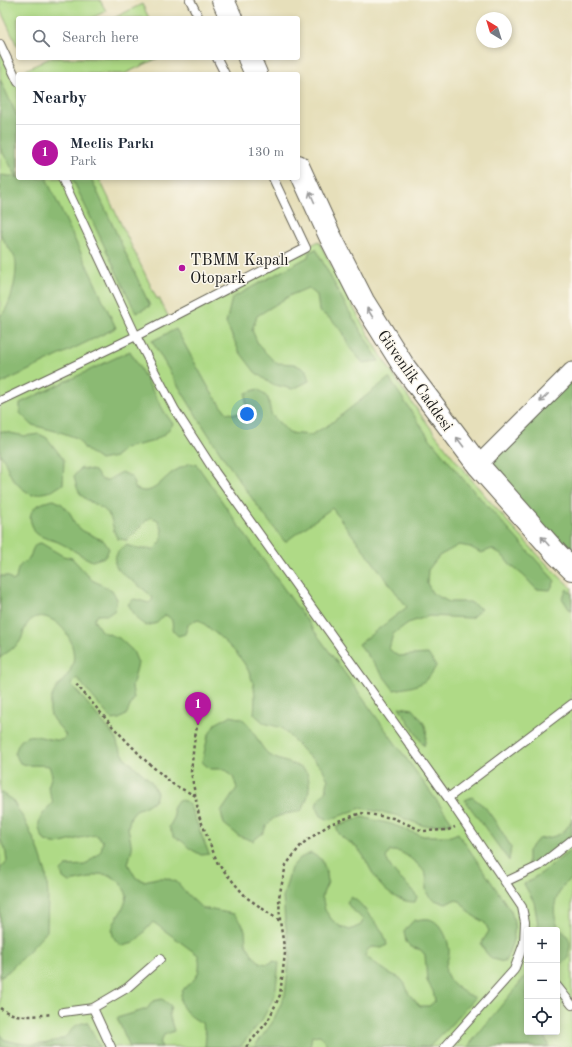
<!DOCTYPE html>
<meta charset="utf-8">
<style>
:root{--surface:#fff;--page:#f2f2f3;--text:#1f2937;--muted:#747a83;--line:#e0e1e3;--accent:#b5179e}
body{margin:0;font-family:"Old Standard TT",serif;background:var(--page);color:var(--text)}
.controls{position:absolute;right:12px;bottom:12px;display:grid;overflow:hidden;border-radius:4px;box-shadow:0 2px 6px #0003}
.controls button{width:36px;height:36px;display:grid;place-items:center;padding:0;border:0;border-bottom:1px solid var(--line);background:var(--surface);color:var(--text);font:20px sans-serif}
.compass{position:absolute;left:476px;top:12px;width:36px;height:36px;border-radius:50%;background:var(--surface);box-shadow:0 2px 6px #0003;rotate:322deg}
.you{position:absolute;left:247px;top:414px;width:14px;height:14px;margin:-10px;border:3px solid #fff;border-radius:50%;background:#1a73e8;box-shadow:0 0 0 6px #1a73e833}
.badge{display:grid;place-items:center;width:26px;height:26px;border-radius:50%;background:var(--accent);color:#fff;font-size:13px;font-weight:700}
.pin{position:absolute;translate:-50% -33px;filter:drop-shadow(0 1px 2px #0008)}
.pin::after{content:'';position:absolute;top:21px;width:14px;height:12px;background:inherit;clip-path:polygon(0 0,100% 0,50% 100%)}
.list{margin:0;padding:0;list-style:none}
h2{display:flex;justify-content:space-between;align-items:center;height:52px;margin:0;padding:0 16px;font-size:17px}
h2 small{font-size:13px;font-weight:400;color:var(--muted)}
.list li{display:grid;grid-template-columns:26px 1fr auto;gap:12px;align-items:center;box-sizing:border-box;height:56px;padding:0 16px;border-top:1px solid var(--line)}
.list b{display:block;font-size:15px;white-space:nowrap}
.list p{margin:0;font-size:13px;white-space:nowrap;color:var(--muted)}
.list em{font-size:13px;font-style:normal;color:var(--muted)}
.icon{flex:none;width:22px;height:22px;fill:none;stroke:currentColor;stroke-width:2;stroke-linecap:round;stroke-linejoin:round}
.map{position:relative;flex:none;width:572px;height:1047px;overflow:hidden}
.search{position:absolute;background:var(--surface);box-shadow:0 2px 6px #0003;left:16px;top:16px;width:284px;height:44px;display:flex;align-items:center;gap:10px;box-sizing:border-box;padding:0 14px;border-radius:4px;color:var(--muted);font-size:15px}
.panel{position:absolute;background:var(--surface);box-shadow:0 2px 6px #0003;left:16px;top:72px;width:284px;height:108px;border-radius:4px}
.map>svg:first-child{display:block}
.green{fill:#afda86;stroke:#667b51;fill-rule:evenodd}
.forest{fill:#8bba73;stroke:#546b48}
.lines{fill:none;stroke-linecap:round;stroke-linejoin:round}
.lane-casing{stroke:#636053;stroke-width:10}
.street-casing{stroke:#636053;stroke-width:19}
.secondary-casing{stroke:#636053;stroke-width:24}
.path{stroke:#636053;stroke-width:2.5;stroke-dasharray:3 3;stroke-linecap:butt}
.lane{stroke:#fff;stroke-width:8}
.street{stroke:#fff;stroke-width:17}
.secondary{stroke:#fff;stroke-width:22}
.oneway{stroke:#999}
.poi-dot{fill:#b5179e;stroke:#fbf7ec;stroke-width:1.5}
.labels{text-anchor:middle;stroke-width:3;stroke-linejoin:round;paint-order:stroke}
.poi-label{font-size:16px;fill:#1c1c1c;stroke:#fbf7ec;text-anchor:start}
.street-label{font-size:16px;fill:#1c1c1c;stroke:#fbf7ec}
</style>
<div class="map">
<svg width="572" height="1047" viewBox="0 0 572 1047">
<rect width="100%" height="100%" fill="#fbf7ec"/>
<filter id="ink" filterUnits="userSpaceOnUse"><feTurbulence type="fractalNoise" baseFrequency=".025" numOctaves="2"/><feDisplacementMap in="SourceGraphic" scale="8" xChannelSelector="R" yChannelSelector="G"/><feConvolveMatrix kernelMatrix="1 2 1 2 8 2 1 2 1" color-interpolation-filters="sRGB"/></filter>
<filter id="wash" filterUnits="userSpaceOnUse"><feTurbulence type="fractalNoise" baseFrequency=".012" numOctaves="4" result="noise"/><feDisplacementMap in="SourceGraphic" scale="16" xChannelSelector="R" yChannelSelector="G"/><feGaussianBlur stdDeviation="0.9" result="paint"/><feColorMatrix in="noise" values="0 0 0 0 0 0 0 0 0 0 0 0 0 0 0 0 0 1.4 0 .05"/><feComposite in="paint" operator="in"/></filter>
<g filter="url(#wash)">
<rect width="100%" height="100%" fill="#e6dfba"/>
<!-- green -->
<path class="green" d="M0,0H100L106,11L92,18H18V48L0,9Z
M142,4L149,18H114Z
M0,44L15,75L50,58H158L124,74H18V178H99L157,299L159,298L169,318L319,241C342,287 366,333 394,376C428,428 466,474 507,521C528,544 549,568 572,588V1047H0ZM527,930H557V1032H527Z"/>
<!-- forest -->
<path class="forest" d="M0,79L18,118V178H46L116,328L0,384V316C11,309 19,270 15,258C11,249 1,240 0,231C0,212 0,193 0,175L17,177L0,148Z
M72,178H91L150,306L136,313Z
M316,249L347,308L379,361L363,363L349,347L343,332L332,320L319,311L317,295L308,288L291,295L257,316L252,330L259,346L276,363L294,364L306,370L309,381L293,389L271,384L255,372L239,351L226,323L232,298L308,257L309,252Z
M176,329L211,392L227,413L238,414L246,406V393L258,389L268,398L271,414L289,433L311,435L330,424L389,378L427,435L463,479L555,581L550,590L536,589L524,576L509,564L504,557L492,549L481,553L470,547L459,545L439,556L428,570L427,583L432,593L449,602H470L481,609L471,618L429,616L408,623L393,634L389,649L398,656L428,654L436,666C425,687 415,686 394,690L359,644L407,607L332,508L285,542C235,479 192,411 152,341Z
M130,351L165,413L173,424L165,434L151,442L125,448L115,457L100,460L85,449L77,438L63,433L32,425L20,413V403Z
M572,371V569L478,465Z
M0,431L25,436L39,434L47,438L64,460L63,484L52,491L32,495C22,489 14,483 9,472C6,465 5,460 0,454Z
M190,463L197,465L246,536L452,822L446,824L424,826L395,815L361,808L329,820L321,816L316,806L318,800L326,791L328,780L322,767L306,754L282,728L264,723L254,714C255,702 256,691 252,680C246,657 217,634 199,620L189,623L185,634L178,636L172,630C173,623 173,618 165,615L157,623L146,626L138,620L128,604L134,599L149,603L153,599C145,586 117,575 115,563C114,560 117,554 118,551L126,545L139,549H154L161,542L162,529L158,520L151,517C141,524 137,532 127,540L118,539C111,530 115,523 108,514C106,510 102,508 98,506C81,497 78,495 74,476L81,468L95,471L102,480H108L122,472L132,477L135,488C152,498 160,481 173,472C178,469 184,466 190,463Z
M54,500L62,504L70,513L75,524L83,531L104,541L109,549L105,557L92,561C81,556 71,548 60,543C52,539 43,539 36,533C34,532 33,528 32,525C25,509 41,502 54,500Z
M41,543L63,556L72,558L92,580L112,590L117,599L115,610L108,615C102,615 95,613 94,620L101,631L119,638L133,651L138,663L132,687L134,698L126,715L119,719L112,720L77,678L71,684L116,738L118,746L126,759L151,781L157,793L155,800L144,807L136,810L131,816L128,827L132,849L128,864L136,878L144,881L157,878H166L177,882L188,895L202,908L234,914L241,922L245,930L246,943L253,956L261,963L268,964L274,961L279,963L275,995L262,1020L240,1047H205L206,1035L202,1023C190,1017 174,1005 183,990C186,985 193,982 196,977C200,970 200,963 198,955L153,922L134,943L122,946C104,933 115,922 123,908C125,904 126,899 127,895L121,883L110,875L98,874L90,878L69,882L63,878L61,871L66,866L85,865L101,851L103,841L96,835L80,838L58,844L45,841C33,823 40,817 53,802L48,787L52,775L49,766C39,764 30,767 20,763L15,754C23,722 42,742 62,740L66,736C60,724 48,721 50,705C52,685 67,682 72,666C76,656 72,643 67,634C58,620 37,607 26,626C23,631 23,638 19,643C14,648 6,653 0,658V576H8L12,581L16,579C17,573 17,567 23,563C26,561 28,561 30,557C32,552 32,549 36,544Z
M567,589L572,594V610L569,609L562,598Z
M399,707L413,709C424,723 430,727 424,746Z
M230,716C233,717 237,717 240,718C252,722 259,749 271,756C280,762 302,764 307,773C312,785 308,801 301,811L285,814L274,818L266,826L264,832L253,841L239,836L224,824L221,812L237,788L233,777L225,769H210L202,762L208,736L215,724Z
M0,792L12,800L24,819L38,848L46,873L48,895L47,931L29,951L9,971L0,977V869L7,861L5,848L0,839Z
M472,797L485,807L499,827L511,847L509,861L465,800Z
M178,800L185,801L190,806L209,854L201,855L189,848L182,841L174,837L169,827L174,818L173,809Z
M362,817L391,824L423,836H451L458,833L511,911C518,932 513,942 505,962C491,960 488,957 481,944L489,931L485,923L472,915L460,901L454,900L446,904C437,901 425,898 426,887C426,884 427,878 426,875C423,867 407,855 400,852C397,851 393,851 390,851L386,858C394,878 407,881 417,897L415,902C398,902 383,891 375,877C369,868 366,858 359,850C351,840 341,842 336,827Z
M572,819V835L537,863L528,866V851L538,839C555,837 564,836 572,819Z
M572,849V877C558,889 549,908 558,926C561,931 568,934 569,940C571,945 568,953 568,959L557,967V930H539L534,902L524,884L543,872Z
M311,853L322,860L327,874L328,882L322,896L325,910L332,920L341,927L350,930L361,925L363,920C358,913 350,910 347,902L351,897C360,902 363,907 369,915C377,924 385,932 387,945L382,948L372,947L368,949L365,956L389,973L400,978L405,984L409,994L420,1006H429L435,1001L433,991L427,981L425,955L421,950L411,947L406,942L404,931L414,920C418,920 425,918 429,919C442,922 450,942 449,954C448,962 443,966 447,975C452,987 464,992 475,998L447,1029L429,1047H326V1043L320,1035L312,1036L310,1047H254L272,1023L285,995L290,953L285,921L283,897L291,868L300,858Z
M527,974V1032H543L549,1047H469V1045Z
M162,999L171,1006L169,1014L174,1031L164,1035L160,1043L162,1047H130L117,1018L147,1009L153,1001Z
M87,1022L100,1047H0V1032L3,1039C24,1046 45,1047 65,1037C75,1028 72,1025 87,1022Z"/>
</g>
<g filter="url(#ink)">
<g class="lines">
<!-- lane casing -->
<g class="lane-casing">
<path id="lane" d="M190,0L199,18
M0,44L18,82
M217,58L225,74
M62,178L136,336L175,410L215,472L448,798L522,907L525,922L524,943L514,970L445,1047
M0,401L136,336L306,248L273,178
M448,798L572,704
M505,882L539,866L572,840
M557,986L572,1005
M63,1012L93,1008
M111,1047L93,1008L127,988L160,959"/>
</g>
<!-- street casing -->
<g class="street-casing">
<path id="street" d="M478,465L572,371"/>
</g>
<!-- secondary casing -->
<g class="secondary-casing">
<path id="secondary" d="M223,0L231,18
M249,58L256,74
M298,166L330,236L363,301L405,368L478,465L557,554L572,569"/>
</g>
<!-- path -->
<path class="path" d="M76,684L113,727L146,761L174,785L196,796
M201,704L194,743L191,772L199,816L218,864L246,897L280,921
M0,1008C15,1019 34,1016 52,1014
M246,1047L268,1021L280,995L285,953L280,921L279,897L286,865L302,844L330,824L361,813L393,818L423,831L448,830L455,827"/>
<!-- lane -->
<use href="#lane" class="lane"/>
<!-- street -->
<use href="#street" class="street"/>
<!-- secondary -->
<use href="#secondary" class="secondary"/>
</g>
<!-- one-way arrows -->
<defs><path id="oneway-shaft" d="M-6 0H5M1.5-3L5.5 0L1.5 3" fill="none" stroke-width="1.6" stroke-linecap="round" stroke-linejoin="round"/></defs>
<g class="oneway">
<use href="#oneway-shaft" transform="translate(312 197) rotate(-114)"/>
<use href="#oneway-shaft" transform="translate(370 313) rotate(-122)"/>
<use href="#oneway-shaft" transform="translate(544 398) rotate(135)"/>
<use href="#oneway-shaft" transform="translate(460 442) rotate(-127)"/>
<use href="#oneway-shaft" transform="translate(545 541) rotate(-131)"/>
</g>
</g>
<!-- markers -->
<circle class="poi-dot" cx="182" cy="268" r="4"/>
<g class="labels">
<!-- poi labels -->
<g class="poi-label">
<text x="190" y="265">TBMM Kapalı<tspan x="190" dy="18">Otopark</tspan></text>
</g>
<!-- street labels -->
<g class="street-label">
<text transform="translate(416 380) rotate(55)" y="6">Güvenlik Caddesi</text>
</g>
</g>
</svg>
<div class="controls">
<button>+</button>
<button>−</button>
<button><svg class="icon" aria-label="locate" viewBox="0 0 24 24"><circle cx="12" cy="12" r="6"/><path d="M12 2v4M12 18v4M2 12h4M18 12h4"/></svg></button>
</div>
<svg class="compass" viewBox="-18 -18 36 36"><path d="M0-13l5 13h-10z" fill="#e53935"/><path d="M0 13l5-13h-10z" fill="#747a83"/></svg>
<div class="you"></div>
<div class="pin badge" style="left:198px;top:725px">1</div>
<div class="search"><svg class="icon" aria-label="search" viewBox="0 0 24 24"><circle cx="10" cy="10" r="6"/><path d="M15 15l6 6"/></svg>Search here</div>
<section class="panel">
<h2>Nearby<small></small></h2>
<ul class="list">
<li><span class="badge">1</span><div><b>Meclis Parkı</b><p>Park</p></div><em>130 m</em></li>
</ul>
</section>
</div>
